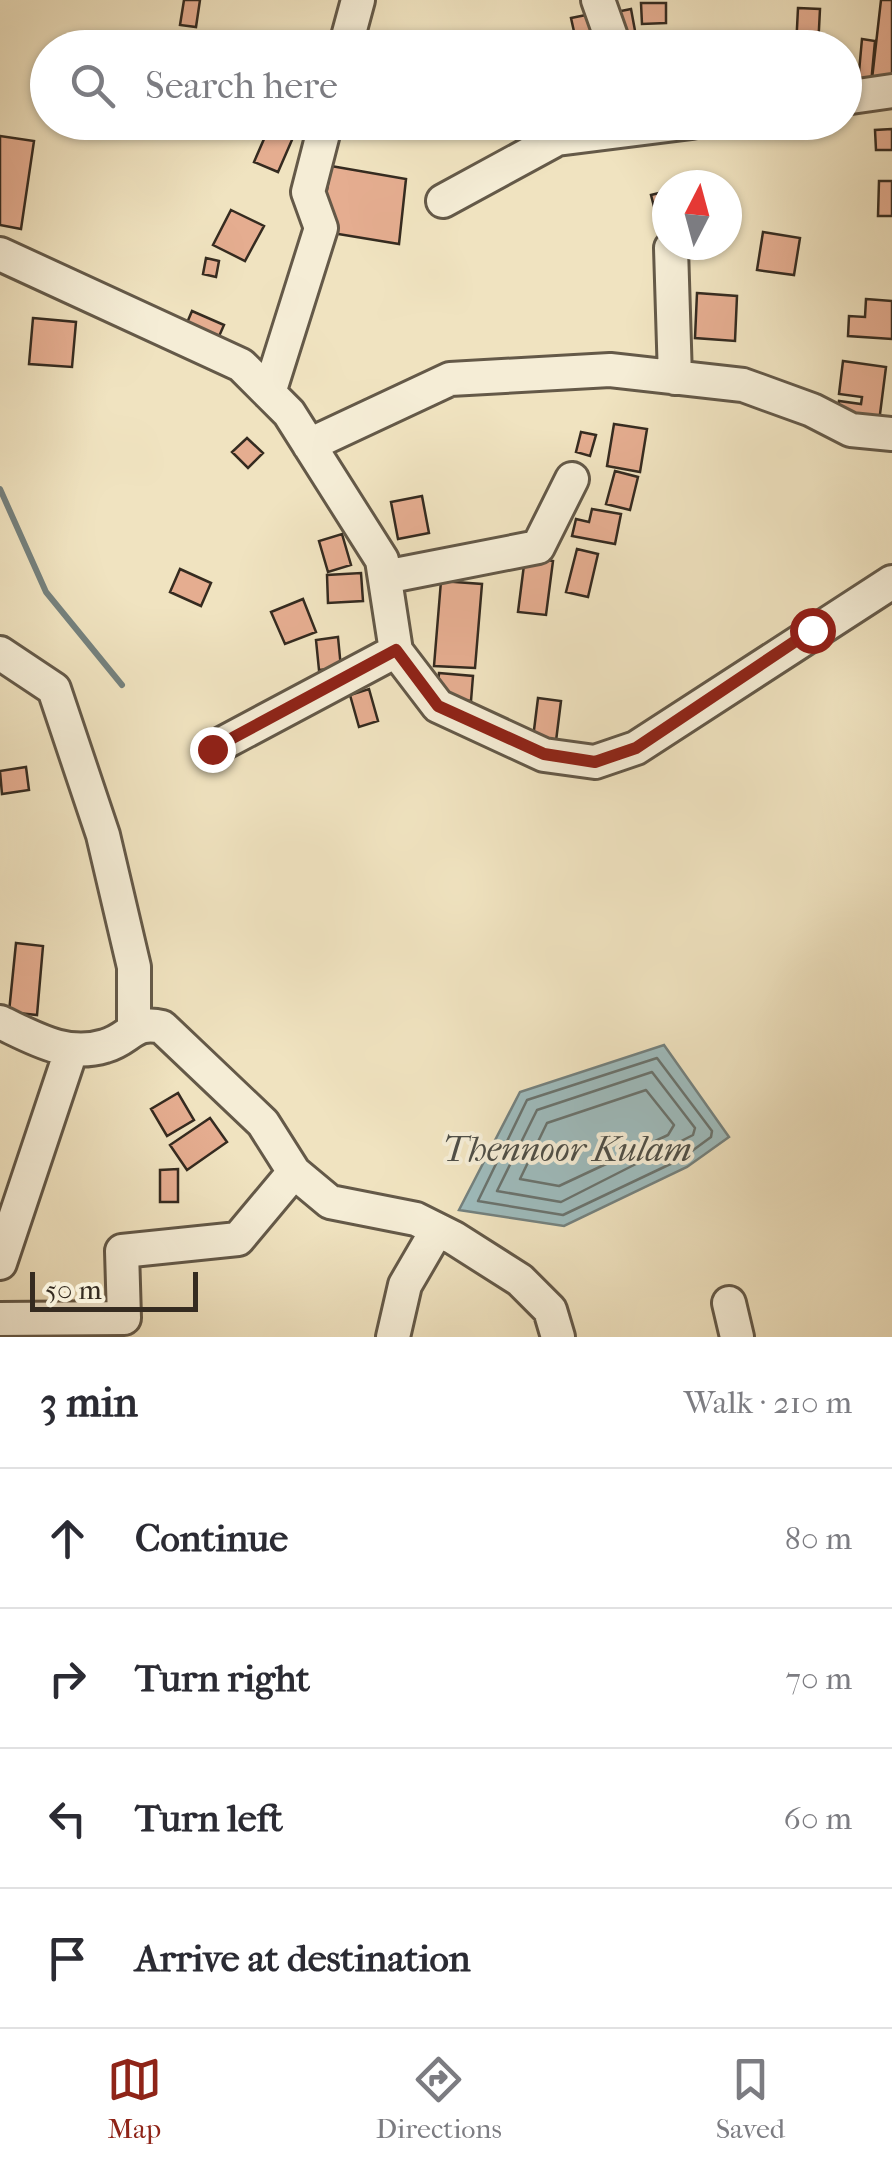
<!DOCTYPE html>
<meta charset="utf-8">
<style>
:root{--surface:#fff;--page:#f2f2f3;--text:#2b2b33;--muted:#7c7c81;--line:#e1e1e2;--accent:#8f2418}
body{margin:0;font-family:"IM FELL French Canon",serif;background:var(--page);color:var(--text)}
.compass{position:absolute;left:652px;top:170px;width:90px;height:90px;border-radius:50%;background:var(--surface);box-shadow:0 2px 8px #0004;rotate:6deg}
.scale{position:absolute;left:30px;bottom:25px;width:168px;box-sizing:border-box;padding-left:10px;border:5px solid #352b20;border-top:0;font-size:28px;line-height:35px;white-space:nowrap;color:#352b20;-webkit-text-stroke:8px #f5edd6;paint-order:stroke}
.stop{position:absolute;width:30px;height:30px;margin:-22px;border:8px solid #8f2418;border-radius:50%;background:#fff}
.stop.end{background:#8f2418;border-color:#fff;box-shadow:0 2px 10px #0008}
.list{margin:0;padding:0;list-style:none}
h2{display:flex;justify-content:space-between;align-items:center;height:130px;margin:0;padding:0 40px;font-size:42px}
h2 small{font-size:32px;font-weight:400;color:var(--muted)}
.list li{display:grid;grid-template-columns:65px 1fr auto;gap:30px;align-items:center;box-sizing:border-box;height:140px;padding:0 40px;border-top:2px solid var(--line)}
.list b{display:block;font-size:38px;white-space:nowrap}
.list em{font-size:32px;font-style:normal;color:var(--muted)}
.icon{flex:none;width:55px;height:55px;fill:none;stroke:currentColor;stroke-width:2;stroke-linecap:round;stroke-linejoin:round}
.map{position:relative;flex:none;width:892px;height:1337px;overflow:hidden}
.search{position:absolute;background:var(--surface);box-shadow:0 2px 8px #0004;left:30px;right:30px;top:30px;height:110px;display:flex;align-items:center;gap:25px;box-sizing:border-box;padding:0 35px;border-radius:55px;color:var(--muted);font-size:38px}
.sheet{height:690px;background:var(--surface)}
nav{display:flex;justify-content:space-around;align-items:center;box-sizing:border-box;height:140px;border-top:2px solid var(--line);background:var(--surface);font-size:28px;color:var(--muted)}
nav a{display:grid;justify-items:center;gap:5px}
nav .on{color:var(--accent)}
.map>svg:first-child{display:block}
.water{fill:#9ebbbc;stroke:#74817e;stroke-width:2.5}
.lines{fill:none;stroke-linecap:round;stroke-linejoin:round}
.shore{stroke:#6a736e;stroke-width:2.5}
.stream{stroke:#74817e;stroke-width:6}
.building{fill:#e5ad90;stroke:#352b20;stroke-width:2.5}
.minor-casing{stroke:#645948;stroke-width:38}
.minor{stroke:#f5edd6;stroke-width:32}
.route{stroke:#8f2418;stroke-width:12}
.labels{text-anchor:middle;stroke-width:8;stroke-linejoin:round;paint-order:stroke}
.water-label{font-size:35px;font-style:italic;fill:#4f4f47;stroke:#f5edd6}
</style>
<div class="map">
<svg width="892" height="1337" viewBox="0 0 892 1337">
<rect width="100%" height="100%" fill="#f0e3c0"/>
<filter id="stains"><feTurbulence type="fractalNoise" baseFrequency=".002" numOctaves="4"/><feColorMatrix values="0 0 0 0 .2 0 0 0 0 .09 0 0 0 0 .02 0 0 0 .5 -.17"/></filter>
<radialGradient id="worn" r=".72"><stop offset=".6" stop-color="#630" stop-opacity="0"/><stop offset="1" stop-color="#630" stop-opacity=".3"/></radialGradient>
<!-- water -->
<path class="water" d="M664,1045L729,1137L687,1167L564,1226L459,1210L520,1092Z"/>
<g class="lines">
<!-- shore -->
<path class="shore" d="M657,1058L712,1131L711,1137L681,1159L563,1215L478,1201L527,1100Z
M652,1072L695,1128L693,1135L561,1202L497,1191L537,1110Z
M646,1090L674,1125L668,1135L559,1186L520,1179L547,1123Z"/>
<!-- stream -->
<path class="stream" d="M0,489L46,592L122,685"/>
</g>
<!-- building -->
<path class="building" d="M184,0H200L196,27L180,25Z
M881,0H892V82L872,79Z
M641,3H666V23L642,24Z
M798,8L820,9L818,48H796Z
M631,9L636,36L616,40L611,13Z
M591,14L597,41L577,45L571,18Z
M188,32L224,41L222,48H184Z
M692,37L693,48H646V42Z
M862,39L875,41L871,84L858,83Z
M271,123L295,133L278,172L254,162Z
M892,129V150H876L875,130Z
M0,136L34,141L21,229L0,225Z
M331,166L406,179L399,244L320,231Z
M879,181H892V216H878Z
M667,191V224L659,226L651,195Z
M231,210L264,226L245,261L213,245Z
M763,232L800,238L794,275L757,270Z
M206,258L219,261L216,277L203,274Z
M697,293L737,296L735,341L695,338Z
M866,299L892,301V339L848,336L849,316L865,317Z
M192,311L224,325L213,350L181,337Z
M33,318L76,322L72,367L29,364Z
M843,361L886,367L879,422L837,416L839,401L861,404L862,397L839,394Z
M614,424L647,429L640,472L607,466Z
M581,432L596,435L590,456L576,452Z
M247,438L263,453L248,468L232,452Z
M615,471L638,477L630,510L606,504Z
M422,496L429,533L398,539L391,502Z
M592,509L621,514L615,544L572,536L576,519L589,522Z
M342,534L351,565L328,572L319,541Z
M577,549L598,554L588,597L566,592Z
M525,557L553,561L546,615L518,612Z
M180,569L211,583L201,606L170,592Z
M361,573L363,601L328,603L327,575Z
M441,581L482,584L475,668L434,666Z
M303,599L316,632L285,644L271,612Z
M338,637L341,668L319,670L316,640Z
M439,673L473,676L471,701L437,698Z
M369,689L378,721L359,727L350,695Z
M538,698L561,701L555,749L532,746Z
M26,767L29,790L2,794L0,771Z
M16,943L43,946L37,1015L9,1012Z
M178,1093L194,1120L167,1136L151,1109Z
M210,1118L227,1142L187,1170L170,1145Z
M178,1169V1202H160V1170Z"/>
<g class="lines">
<!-- minor casing -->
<g class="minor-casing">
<path id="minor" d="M598,0L615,48
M345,48L358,0
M844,98L892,91
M443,201L557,139L692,122
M671,248L675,378
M0,254L241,365L289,413L382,560L396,651L438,706L544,755L595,762L636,748L892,582
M269,393L321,228L308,192L326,122
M309,445L450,379L610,370L743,385L812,410L851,430L892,434
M385,577L538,547L572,479
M0,653L54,689L103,835L134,967V1026
M212,749L396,651
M0,1022C34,1038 66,1058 105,1046C130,1039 133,1020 162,1027L263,1123L294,1172L330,1202L416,1219L454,1238L520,1280L550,1310L558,1337
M0,1263L71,1051
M729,1303L737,1337
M0,1319L124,1318L122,1251L238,1239L294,1172
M393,1337L405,1285L437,1230"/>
</g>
<!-- minor -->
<use href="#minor" class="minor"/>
</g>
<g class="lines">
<!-- route -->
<path class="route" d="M212,749L396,650L438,706L544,754L595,762L636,748L812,630"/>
</g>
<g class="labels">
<!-- water labels -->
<g class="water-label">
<text x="567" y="1161">Thennoor Kulam</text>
</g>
</g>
<rect width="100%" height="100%" filter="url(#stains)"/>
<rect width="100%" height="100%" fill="url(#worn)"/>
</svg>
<svg class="compass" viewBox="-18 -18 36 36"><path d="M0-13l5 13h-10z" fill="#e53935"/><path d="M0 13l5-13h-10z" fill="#7c7c81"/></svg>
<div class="scale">50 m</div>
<div class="stop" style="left:812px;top:630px"></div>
<div class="stop end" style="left:212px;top:749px"></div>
<div class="search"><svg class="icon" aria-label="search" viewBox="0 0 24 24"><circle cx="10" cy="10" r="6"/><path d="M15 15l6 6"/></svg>Search here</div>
</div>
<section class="sheet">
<h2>3 min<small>Walk · 210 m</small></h2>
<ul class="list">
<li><svg class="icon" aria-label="ahead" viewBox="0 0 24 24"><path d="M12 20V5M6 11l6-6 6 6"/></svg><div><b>Continue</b></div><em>80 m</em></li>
<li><svg class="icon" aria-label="right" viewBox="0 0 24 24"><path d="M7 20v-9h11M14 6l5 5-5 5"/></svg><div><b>Turn right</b></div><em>70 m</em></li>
<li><svg class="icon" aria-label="left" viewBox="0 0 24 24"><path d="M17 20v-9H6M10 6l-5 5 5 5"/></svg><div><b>Turn left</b></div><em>60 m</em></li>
<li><svg class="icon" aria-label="arrive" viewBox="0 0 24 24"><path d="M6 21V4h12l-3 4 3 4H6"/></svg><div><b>Arrive at destination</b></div></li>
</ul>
</section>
<nav>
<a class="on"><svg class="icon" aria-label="map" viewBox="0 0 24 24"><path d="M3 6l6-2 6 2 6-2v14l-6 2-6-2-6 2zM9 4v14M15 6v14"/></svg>Map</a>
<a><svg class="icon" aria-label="directions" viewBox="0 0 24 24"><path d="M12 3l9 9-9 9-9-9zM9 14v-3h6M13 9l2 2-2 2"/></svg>Directions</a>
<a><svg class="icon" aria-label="saved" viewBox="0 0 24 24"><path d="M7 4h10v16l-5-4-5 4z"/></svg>Saved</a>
</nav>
